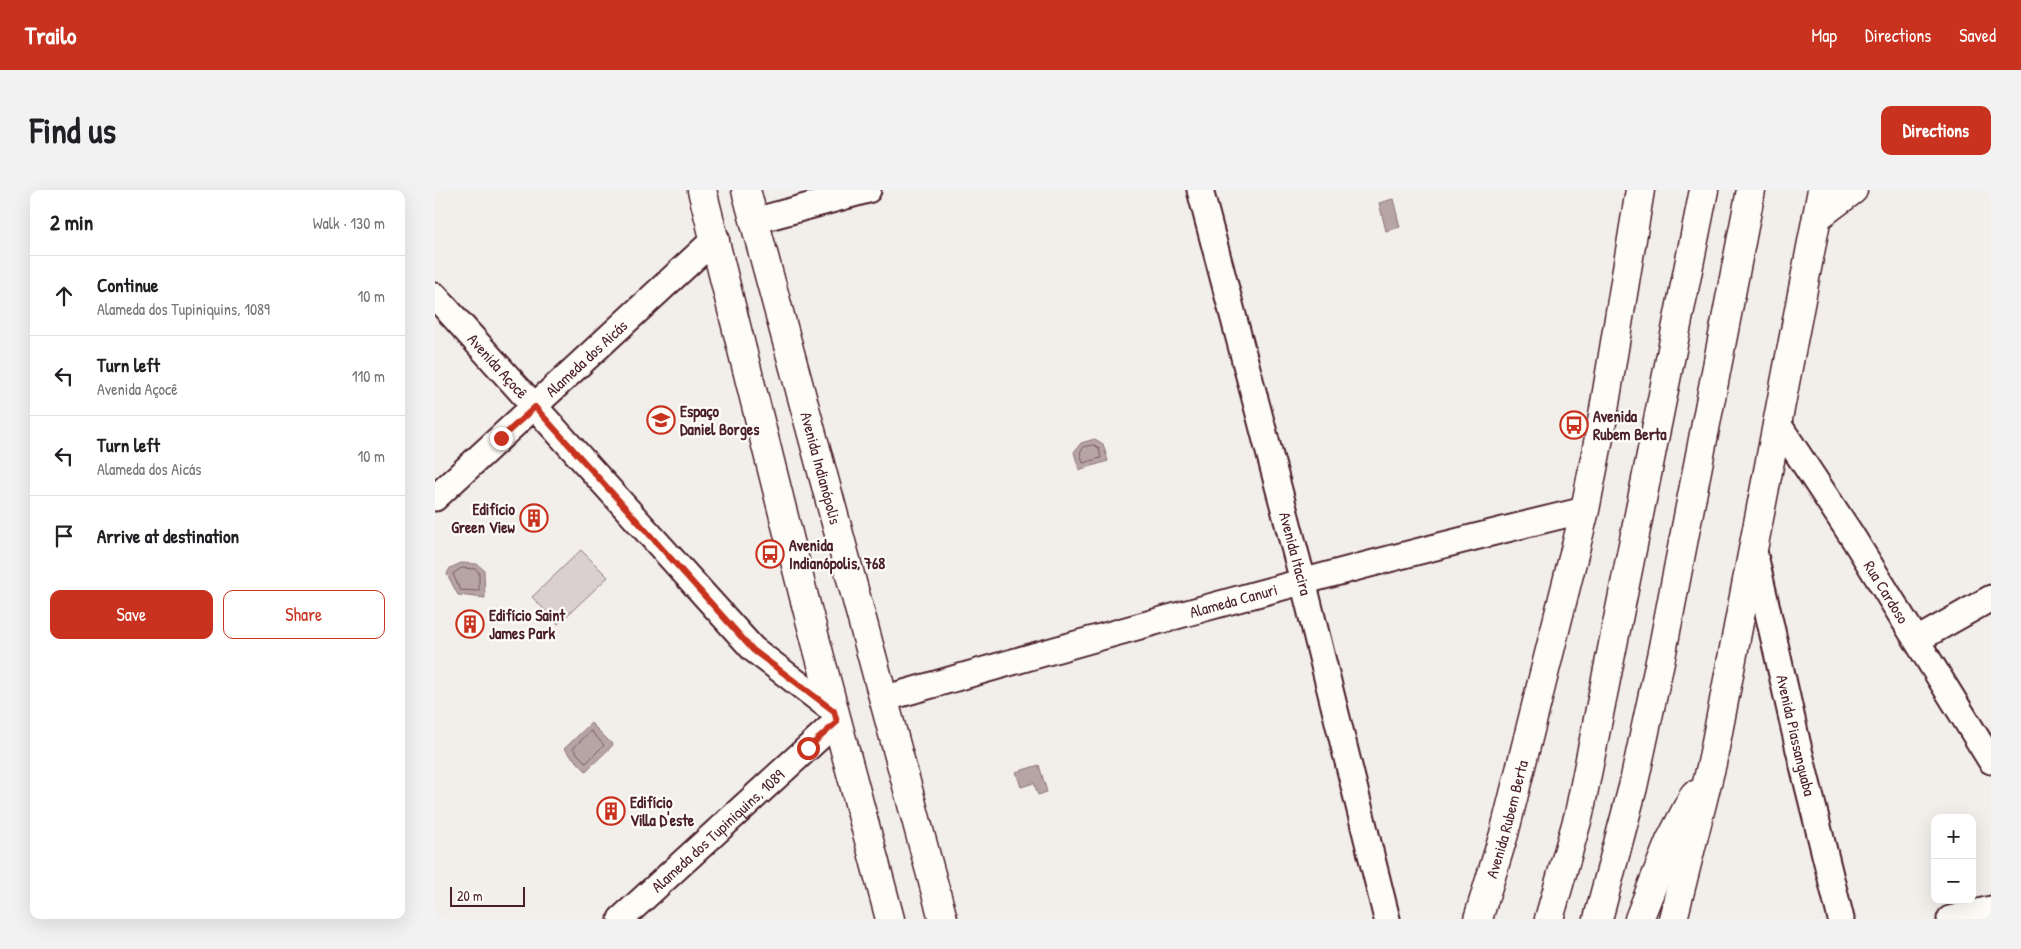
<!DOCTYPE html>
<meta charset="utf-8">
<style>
:root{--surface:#fff;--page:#f2f2f2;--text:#202124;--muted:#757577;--line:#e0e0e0;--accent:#c8321e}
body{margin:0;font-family:"Patrick Hand",sans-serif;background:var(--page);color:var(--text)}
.controls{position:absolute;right:15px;bottom:15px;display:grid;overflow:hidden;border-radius:10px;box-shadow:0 5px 20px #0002}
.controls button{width:45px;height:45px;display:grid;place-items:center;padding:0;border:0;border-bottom:1px solid var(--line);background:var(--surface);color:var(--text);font:25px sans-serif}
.scale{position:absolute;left:15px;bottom:12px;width:75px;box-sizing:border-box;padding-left:5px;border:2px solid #4a1f2b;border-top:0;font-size:14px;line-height:18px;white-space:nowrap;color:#4a1f2b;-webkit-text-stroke:4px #fdfcf7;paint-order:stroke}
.stop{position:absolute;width:15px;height:15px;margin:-11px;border:4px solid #c8321e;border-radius:50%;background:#fff}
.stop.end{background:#c8321e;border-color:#fff;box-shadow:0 1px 5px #0008}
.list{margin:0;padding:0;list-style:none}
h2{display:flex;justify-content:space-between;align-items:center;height:65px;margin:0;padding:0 20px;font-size:21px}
h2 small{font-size:16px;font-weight:400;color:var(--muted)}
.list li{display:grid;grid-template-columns:32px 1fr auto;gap:15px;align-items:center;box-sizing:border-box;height:80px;padding:0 20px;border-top:1px solid var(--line)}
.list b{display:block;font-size:19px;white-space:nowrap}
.list p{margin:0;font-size:16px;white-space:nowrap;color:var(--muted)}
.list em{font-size:16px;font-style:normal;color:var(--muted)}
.actions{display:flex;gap:10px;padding:15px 20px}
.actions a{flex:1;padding:11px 0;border:1px solid var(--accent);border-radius:10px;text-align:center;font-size:18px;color:var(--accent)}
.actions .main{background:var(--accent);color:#fff}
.icon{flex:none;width:28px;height:28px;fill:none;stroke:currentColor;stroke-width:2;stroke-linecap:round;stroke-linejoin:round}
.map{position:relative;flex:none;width:1556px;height:729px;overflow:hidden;border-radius:10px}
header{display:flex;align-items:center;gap:30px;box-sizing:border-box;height:70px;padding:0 25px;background:var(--accent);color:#fff}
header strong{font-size:24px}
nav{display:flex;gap:28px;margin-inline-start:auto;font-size:18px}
.intro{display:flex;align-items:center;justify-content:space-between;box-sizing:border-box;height:120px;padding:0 30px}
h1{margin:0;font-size:35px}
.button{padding:12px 22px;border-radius:10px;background:var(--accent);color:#fff;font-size:18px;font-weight:700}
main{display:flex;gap:30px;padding:0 30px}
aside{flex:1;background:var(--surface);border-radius:10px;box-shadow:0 5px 20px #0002}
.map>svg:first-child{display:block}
.green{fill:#d9d0cf;stroke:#92787d}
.water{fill:#b7a5a6;stroke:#8b6f75}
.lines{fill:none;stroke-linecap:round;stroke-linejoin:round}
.shore{stroke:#76555c;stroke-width:1}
.street-casing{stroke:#4a1f2b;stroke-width:29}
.secondary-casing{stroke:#4a1f2b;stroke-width:31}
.primary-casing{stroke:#4a1f2b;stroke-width:31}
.highway-casing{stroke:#4a1f2b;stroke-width:31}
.street{stroke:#fdfcf7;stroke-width:25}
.secondary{stroke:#fdfcf7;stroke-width:28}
.primary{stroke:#fdfcf7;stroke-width:28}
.highway{stroke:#fdfcf7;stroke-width:28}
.route{stroke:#c8321e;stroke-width:6}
.labels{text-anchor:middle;stroke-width:4.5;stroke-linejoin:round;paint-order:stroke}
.street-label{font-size:16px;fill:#4a1f2b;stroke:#fdfcf7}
.poi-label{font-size:16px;font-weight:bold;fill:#4a1f2b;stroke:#fdfcf7;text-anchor:start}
</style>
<header>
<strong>Trailo</strong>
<nav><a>Map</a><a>Directions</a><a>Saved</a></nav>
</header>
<div class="intro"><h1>Find us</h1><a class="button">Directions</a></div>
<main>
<aside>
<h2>2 min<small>Walk · 130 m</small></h2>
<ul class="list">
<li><svg class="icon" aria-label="ahead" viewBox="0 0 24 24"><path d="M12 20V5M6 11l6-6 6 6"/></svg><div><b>Continue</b><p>Alameda dos Tupiniquins, 1089</p></div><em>10 m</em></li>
<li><svg class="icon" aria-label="left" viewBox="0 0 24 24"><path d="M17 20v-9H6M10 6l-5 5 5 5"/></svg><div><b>Turn left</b><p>Avenida Açocê</p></div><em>110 m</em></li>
<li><svg class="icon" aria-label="left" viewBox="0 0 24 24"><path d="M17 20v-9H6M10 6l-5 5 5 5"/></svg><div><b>Turn left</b><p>Alameda dos Aicás</p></div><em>10 m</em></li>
<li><svg class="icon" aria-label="arrive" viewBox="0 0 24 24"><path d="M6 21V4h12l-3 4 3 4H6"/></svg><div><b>Arrive at destination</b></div></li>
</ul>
<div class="actions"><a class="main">Save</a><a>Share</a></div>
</aside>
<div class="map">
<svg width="1556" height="729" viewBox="0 0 1556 729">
<rect width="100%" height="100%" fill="#f2efeb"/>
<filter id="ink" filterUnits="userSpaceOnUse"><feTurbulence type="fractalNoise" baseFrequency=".02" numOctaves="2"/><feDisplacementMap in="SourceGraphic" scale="10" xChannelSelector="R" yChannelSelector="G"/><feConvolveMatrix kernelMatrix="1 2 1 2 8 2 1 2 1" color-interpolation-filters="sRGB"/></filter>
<g filter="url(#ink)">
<!-- green -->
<path class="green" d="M146,360L173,387L123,434L97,407Z"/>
<!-- water -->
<path class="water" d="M958,9L965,37L951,41L944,13Z
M660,249L668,254L673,271L644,280L639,262L646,253Z
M26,373L42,374L49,380L50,408L23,405L12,384L15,378Z
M156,533L178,555L151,581L129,559Z
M604,575L612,602L603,605L599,593L586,597L581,582Z"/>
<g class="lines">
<!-- shore -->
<path class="shore" d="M659,255L664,258L666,268L648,273L645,262L649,257Z
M27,378L40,379L44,382V401L25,400L18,384Z
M156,541L169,555L151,573L138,559Z"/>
<!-- street casing -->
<g class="street-casing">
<g id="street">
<path id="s1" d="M765,0L868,391L952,729"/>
<path d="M319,31L433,0"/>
<path id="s2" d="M0,106L318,459L399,521"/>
<path id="s3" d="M1343,234L1417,346L1556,571"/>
<path id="s4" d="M0,308L281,48"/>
<path id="s5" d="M1319,361L1364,560L1406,729"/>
<path d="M1482,450L1556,408"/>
<path id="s6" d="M448,509C681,442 915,376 1150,320"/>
<path id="s7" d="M186,729L401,532"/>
<path d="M1515,729L1556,719"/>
</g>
</g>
<!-- secondary casing -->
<g class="secondary-casing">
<path id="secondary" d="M1382,27L1418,0"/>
</g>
<!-- primary casing -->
<g class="primary-casing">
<g id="primary">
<path d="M267,0L370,411L455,729"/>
<path id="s8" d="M311,0L508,729"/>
</g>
</g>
<!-- highway casing -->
<g class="highway-casing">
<g id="highway">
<path id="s9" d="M1043,729L1069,644L1150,320L1167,232L1205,0"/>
<path d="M1114,729L1144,624L1269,0"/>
<path d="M1163,729L1198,597L1227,462L1316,0"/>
<path d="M1204,729L1235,651L1259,605"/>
<path d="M1238,729L1277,573L1387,0"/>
</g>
</g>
<!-- street -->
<use href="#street" class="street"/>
<!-- secondary -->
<use href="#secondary" class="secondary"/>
<!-- primary -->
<use href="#primary" class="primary"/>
<!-- highway -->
<use href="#highway" class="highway"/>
</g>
</g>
<g class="lines" filter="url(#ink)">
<!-- route -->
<path class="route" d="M66,248L100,217L318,460L399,521L402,532L373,558"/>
</g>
<!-- icons -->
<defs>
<g id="university-ring" transform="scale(1.4375)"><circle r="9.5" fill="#fdfcf7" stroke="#c8321e" stroke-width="1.5"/><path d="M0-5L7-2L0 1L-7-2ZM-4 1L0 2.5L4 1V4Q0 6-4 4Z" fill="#c8321e"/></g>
<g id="bus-ring" transform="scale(1.4375)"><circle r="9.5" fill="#fdfcf7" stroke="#c8321e" stroke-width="1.5"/><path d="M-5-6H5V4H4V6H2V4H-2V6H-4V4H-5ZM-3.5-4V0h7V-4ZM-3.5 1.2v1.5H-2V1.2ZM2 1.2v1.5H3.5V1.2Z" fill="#c8321e"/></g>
<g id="building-ring" transform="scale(1.4375)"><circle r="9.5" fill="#fdfcf7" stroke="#c8321e" stroke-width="1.5"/><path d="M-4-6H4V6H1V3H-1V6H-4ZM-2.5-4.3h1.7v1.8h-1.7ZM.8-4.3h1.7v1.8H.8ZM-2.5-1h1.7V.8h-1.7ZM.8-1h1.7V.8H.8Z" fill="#c8321e"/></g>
</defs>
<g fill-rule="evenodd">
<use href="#university-ring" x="226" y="230"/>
<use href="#bus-ring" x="1139" y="235"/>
<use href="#building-ring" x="99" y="328"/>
<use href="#bus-ring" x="335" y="364"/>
<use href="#building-ring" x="35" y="434"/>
<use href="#building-ring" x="176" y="621"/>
</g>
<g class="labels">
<!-- street labels -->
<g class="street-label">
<text dy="6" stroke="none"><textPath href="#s4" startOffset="206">Alameda dos Aicás</textPath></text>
<text dy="6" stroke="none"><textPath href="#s2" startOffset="94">Avenida Açocê</textPath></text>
<text dy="6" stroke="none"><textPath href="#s8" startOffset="288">Avenida Indianópolis</textPath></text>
<text dy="6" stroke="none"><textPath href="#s1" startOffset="376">Avenida Itacira</textPath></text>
<text dy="6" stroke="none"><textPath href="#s3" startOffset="200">Rua Cardoso</textPath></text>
<text dy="6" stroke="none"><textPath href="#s6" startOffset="364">Alameda Canuri</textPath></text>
<text dy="6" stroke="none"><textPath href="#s5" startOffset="189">Avenida Piassanguaba</textPath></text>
<text dy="6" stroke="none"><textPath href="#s9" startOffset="104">Avenida Rubem Berta</textPath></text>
<text dy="6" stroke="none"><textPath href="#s7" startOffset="131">Alameda dos Tupiniquins, 1089</textPath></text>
</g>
<!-- poi labels -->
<g class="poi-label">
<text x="245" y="227">Espaço<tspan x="245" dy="18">Daniel Borges</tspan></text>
<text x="1158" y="232">Avenida<tspan x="1158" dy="18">Rubem Berta</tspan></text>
<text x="80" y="325" text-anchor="end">Edifício<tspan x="80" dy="18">Green View</tspan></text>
<text x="354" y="361">Avenida<tspan x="354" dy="18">Indianópolis, 768</tspan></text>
<text x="54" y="431">Edifício Saint<tspan x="54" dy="18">James Park</tspan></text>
<text x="195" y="618">Edifício<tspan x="195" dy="18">Villa D'este</tspan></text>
</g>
</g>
</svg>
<div class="controls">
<button>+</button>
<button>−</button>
</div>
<div class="scale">20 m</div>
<div class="stop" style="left:373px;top:558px"></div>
<div class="stop end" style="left:66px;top:248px"></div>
</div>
</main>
